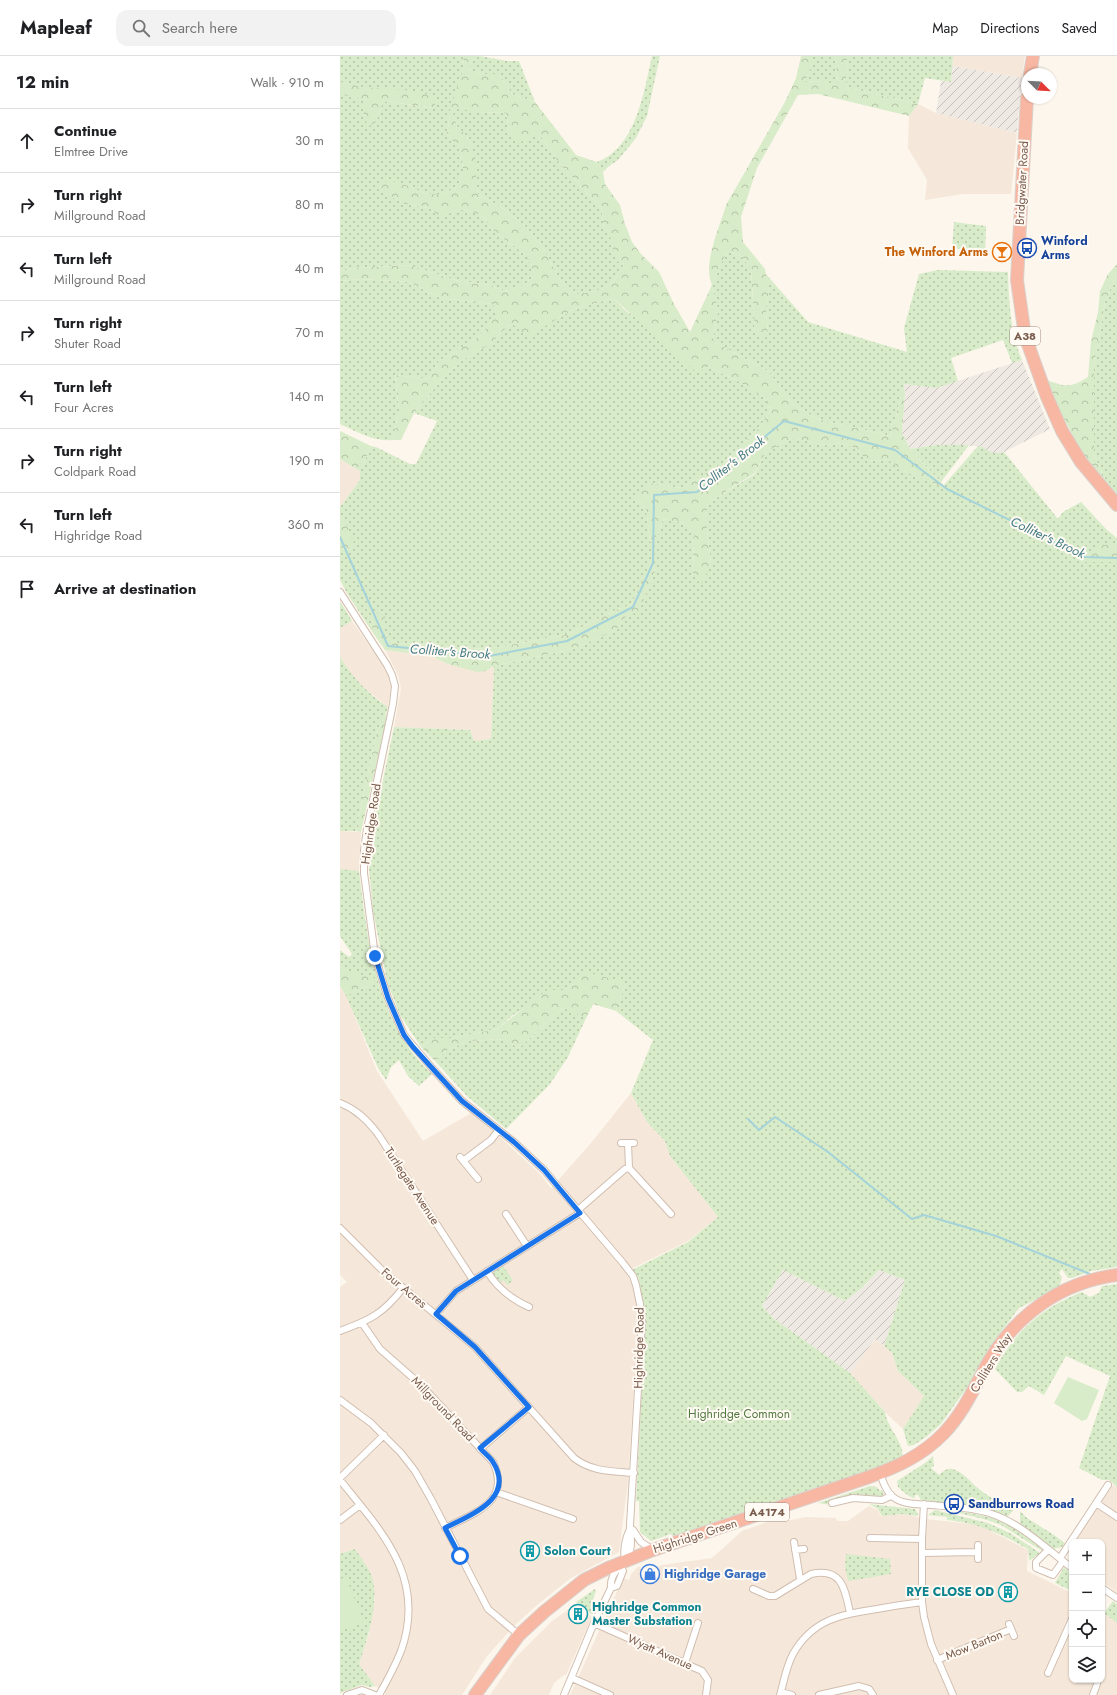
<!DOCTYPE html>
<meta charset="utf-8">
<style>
:root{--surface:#fff;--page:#f2f2f2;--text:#202124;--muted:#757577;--line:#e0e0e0}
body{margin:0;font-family:Jost,sans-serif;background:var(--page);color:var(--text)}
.controls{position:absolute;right:12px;bottom:12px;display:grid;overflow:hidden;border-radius:8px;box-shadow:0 1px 3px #0004}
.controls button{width:36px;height:36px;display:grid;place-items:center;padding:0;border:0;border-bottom:1px solid var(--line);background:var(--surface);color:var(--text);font:20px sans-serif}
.compass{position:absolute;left:681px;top:12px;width:36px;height:36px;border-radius:50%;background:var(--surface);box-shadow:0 1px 3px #0004;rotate:114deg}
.stop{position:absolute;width:12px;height:12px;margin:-9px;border:3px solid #1a73e8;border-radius:50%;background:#fff}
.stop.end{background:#1a73e8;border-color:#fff;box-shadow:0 1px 4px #0008}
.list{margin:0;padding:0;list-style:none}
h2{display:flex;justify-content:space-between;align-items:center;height:52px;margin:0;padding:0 16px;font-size:17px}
h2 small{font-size:13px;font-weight:400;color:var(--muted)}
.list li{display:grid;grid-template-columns:26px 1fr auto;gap:12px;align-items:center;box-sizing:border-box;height:64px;padding:0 16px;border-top:1px solid var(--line)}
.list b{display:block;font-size:15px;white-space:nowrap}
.list p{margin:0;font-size:13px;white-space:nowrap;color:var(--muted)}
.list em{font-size:13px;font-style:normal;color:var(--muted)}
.icon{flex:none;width:22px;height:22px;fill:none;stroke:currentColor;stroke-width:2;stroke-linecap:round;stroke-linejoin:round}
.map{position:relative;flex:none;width:777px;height:1639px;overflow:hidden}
header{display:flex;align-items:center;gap:24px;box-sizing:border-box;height:56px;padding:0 20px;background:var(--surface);border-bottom:1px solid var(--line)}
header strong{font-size:19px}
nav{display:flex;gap:22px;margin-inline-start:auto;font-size:14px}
.search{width:280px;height:36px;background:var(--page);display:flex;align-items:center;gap:10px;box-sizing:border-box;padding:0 14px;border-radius:12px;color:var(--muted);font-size:15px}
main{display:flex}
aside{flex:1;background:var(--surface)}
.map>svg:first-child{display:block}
.residential{fill:#f5e8da}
.industrial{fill:url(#industrial-furrows)}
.green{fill:url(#green-dots)}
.forest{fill:url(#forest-crowns);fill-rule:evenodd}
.pitch{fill:#d8ecc9}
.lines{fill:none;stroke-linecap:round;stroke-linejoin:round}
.stream{stroke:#a5d3da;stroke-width:2}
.street-casing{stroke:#d1beb0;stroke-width:8}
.highway-casing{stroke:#dad1cd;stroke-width:14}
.street{stroke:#fff;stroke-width:6}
.highway{stroke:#f7b7a3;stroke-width:12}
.route{stroke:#1a73e8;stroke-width:5}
.labels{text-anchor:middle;stroke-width:4;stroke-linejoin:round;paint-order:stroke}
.shield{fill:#fffaf3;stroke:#a28b7f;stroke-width:1}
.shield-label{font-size:11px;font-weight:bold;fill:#7a5c4d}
.street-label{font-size:12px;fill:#7a5c4d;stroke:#fffaf3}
.transit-label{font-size:12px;font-weight:bold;fill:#164399;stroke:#fffaf3;text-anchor:start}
.food-label{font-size:12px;font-weight:bold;fill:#c56008;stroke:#fffaf3;text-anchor:end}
.park-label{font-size:12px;fill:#537a41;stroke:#fffaf3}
.culture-label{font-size:12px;font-weight:bold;fill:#0d838f;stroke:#fffaf3;text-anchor:start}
.shop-label{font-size:12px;font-weight:bold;fill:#366cbe;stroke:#fffaf3;text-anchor:start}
.water-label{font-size:13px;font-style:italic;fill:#437c86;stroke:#fffaf3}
</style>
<header>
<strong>Mapleaf</strong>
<div class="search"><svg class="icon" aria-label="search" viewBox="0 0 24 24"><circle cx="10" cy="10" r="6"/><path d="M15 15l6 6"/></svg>Search here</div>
<nav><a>Map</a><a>Directions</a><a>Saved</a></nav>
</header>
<main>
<aside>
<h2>12 min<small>Walk · 910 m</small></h2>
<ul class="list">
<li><svg class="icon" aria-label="ahead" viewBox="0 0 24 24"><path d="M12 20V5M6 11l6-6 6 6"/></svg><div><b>Continue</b><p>Elmtree Drive</p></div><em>30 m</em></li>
<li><svg class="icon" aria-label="right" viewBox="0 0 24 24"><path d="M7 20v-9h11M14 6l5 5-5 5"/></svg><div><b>Turn right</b><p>Millground Road</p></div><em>80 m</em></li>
<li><svg class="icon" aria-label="left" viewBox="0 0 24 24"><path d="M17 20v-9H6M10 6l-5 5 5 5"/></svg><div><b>Turn left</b><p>Millground Road</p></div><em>40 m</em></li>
<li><svg class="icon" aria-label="right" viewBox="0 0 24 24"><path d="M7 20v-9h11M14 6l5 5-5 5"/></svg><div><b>Turn right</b><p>Shuter Road</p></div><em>70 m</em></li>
<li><svg class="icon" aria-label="left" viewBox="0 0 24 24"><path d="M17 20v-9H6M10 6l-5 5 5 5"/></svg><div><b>Turn left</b><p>Four Acres</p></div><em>140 m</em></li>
<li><svg class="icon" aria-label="right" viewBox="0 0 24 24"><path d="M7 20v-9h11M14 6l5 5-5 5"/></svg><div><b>Turn right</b><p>Coldpark Road</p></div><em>190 m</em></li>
<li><svg class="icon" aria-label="left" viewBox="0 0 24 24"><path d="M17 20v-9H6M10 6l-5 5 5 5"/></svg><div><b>Turn left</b><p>Highridge Road</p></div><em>360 m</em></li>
<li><svg class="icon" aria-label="arrive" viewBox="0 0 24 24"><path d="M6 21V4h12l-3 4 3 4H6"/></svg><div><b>Arrive at destination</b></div></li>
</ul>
</aside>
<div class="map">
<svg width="777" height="1639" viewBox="0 0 777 1639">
<defs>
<pattern id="industrial-furrows" width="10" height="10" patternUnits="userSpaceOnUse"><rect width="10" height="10" fill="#efe9e4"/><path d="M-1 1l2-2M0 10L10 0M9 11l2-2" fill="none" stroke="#c7c0bb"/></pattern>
<pattern id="green-dots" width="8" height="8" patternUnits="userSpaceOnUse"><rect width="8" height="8" fill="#d8ecc9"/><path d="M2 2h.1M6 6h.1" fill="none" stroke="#b4c2a5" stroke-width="1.8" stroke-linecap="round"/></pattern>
<pattern id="forest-crowns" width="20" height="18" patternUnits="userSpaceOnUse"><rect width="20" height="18" fill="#d8ecc9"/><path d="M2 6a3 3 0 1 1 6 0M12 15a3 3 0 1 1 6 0" fill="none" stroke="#b4c2a5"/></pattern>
</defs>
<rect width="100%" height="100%" fill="#fdf6ec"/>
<!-- residential -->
<path class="residential" d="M613,0H685L682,22L612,10Z
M578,48L596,57L677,77L671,138H623L585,144L587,124L568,92L569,60Z
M0,401L1,403L20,415V424L0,451Z
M12,565L43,609L49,619L51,630L48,651L24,632L11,619L0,601V572Z
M45,594L91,600L108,608L146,615L154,610L151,683L134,685L130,674L54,671L61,632L58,619Z
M0,775L21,776L19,815L0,813Z
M0,930L8,944L37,1015L83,1085L133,1056L201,1119L211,1132L251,1087L291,1037L307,1066L325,1085L330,1100L378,1161L348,1185L285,1216L291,1226L297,1245L298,1263L288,1426L279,1496L231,1522L197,1549L174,1570L147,1600L122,1639H45V1636L35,1630L19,1608L29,1578L35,1543L31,1518L15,1493L0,1498V1231L7,1226L0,1219Z
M535,1283L552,1297L558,1315L584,1340L563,1373L545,1356L510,1317Z
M773,1429L777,1431V1536L762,1526V1486H734Z
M529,1450L538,1454L541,1460L564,1458L586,1463L632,1468L647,1473L688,1494L687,1515L732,1537V1624H762V1555L777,1567V1639H230L283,1522L289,1524L291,1518L299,1510L310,1526L318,1521L312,1513L322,1509L372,1502L402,1475L444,1460L446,1465L466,1461L496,1462L497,1465H508Z
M234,1549L252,1561L226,1619H224L214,1627L209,1639H150L175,1602L211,1566Z"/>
<!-- industrial -->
<path class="industrial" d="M612,10L682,22L677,77L596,57L601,25L611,26Z
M682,304L710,373L664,396L657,398L649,397L640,390L596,389L570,393L562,377L565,338L564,328L596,332Z
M443,1214L505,1245L523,1231L539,1214L565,1224L544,1290L535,1283L510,1317L433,1262L422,1250Z"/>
<!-- green -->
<path class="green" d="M0,0H123L124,10L121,23L137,56L166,57L169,75L200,79L220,108L262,153L263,167L271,182L276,204L284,208L271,229L256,235L237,238L219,223L204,193L184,169L164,153L138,138L130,84L117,70L111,52L107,78L121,94L123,115L119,128L115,132L100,139L84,137L64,128L48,139L65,148L89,152L102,162C106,160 113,154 118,154C125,153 139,157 144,162C147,164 149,169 151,172C167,189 192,194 194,221L184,229L165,235L150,229L118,225L69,209L17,212L0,215V40L3,39L26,44L23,61L36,66L43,45L94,52L95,41L13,30L0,26Z
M140,0L167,5H179L195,46L172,38L159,18H145L129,14L133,3Z
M312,0H320L307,60L296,82L278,104L269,110L263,116L257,106C296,92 304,36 312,0Z
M472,0H495L498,29L479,25L465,26L472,8Z
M507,0H613L611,26L585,22L578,48L506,31Z
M614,166L646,170L645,198L636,192L634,195L612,192Z
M388,196L401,200L411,212L415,277L428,280L426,251L429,237L425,217L468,266L567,296L564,272L579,218L598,214L668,216C669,245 670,277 682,304L672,307L663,284L611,302L618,325L596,332L564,328L551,380L477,363L453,348L428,315L373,285L378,254L372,229L382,205Z
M777,220V438L768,429L754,399V310L765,246L774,224Z
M21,223L69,226L100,242L152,248L160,257L139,281L99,305L88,323L55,319L59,354L53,384C34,386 17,376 0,368V225Z
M273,242L286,255L366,310L400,326L424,341L431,354L419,372L383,407L341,432L310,427L301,434L297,443L306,452L310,486L318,479L323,463L343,467L354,476L353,518L371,508L366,466L368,447L415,418L425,397L452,382L490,390L498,387L516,392L526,404L550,405L561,414L606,432L604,429L638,390C650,392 647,400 664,396L718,463L723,456L741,446L767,474L777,482V486L775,489H761L777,506V1211L751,1215L732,1222H728L722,1213L719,1217L722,1221L719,1232L679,1252L649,1292L635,1320L601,1368L586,1381L574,1389L568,1390L563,1373L584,1340L558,1315L552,1297L544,1290L565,1224L539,1214L523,1231L505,1245L443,1214L422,1250L433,1262L510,1317L545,1356C547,1372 566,1388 562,1403L346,1479L333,1481L331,1478L311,1485L300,1476L299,1445H296L305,1266C304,1247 301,1230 292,1214L348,1186L378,1161L330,1100L325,1085L307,1066L291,1037L313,984L276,955L286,927L236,926L225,934H215L173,959L157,973L113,982H94L81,991L60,959L47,925L33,855L29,812L32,777L54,671L130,674L134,685L151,683L154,610L233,593L276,574L284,562L299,554L315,515L313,503L291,549L276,554L226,579L147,593L58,587L45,582V556L32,559L33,577L8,539L0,524V493L9,494L3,462L0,460V451L20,424V415L31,390L36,391L70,408H76L97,365L74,357L99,327L121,305L150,288L171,267L218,262L235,253Z
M596,389H629L601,426L570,393Z
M0,545L12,565L0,572Z
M0,601C13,622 27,637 48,651L46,657L37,675L16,775H0Z
M0,813L19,815C28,886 36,967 92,1018L79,1030L68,1020L59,1004L51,1011L46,1024L38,1012L6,940L19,933L30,930L0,911V894L9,901L12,898L0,880Z
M223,952L247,960L228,1001L210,1028L166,1073L127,1040L95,1005L107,994L129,985L164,983L179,992Z
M163,1210L173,1224L168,1229L163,1224L159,1228L152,1217Z
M777,1228V1431L769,1424H762L739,1412L770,1320L726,1300L704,1339L689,1330L682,1336H677L655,1313C674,1277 699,1254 737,1238L742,1236L750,1241L759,1237L762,1230Z
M593,1400L594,1410L591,1412L599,1419C603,1416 606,1412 612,1413C623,1415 631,1427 639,1433C650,1442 662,1448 675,1453L668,1460H666L639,1451L617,1449V1447H612V1448L581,1444L578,1439H575V1442C569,1442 563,1435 558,1431L557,1425L585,1407Z
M530,1430L537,1431L540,1435L542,1434L544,1437L541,1441L515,1440L491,1449L478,1447Z
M529,1448L575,1453L578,1458L577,1460L563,1458L542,1460L538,1453Z
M595,1454L648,1467L670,1477L700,1497L689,1505L688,1493C661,1478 639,1467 607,1464V1461L588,1459Z
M607,1454C641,1458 661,1461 689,1482C693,1486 701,1489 702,1495L661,1469L647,1464Z
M680,1455L687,1462L714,1479L725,1487L722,1491L713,1493L680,1468Z
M15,1493C20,1501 26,1508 30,1516C42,1541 27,1584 19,1608L35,1630L30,1631L22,1629L0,1637V1498Z
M506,1498L550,1503L551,1518L508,1525L505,1511Z
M724,1511L732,1518V1535L715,1527Z
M255,1533L256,1535L253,1543V1558H251L236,1546Z
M773,1545L777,1548V1567L764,1557Z"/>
<!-- forest -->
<path class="forest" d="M123,0H140L133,3L129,14L145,18H159L172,38L195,46L236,99L257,106L263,116L265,128L280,149L285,168L292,186L301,198L319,216L334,248L350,276L372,229C362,207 380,171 386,149L445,46L456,22L461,0H472V8L465,26L479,25L498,28L495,0H507L506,31L578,48L569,60L478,38L458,39L417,112L401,161L403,186L425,213L429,237L426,251L428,280L423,283L415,277L411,212L401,200L388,196L382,205L372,229L378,254L373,285L428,315L453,348L477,363L551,380L564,328L565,338L562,377L570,393L607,433L561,414L550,405L526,404L516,392L498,387L490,390L452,382L425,397L415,417L368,447L366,466L371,508L361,529L353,518L354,476L343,467L323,463L318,479L310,486L306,452L297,443L295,437L310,427L341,432L383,407L419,372L431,354L424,341L400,326L366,310L361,316H356L273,242L235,253L218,262L188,281L171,267L150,288L121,305L99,327L74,357L61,384H53L59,354L55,319L88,323L99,305L139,281L159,257L152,248L100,242L69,226L21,223L0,225V215L17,212L69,209L118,225L150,229L165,235L184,229L194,221C192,194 167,189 151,172C149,169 147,164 144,162C139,157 125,153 118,154C113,154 106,160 102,162L89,152L65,148L48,139L38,130L48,124L64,128L84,137L100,139L115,132L119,128L123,115L121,95L107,78L111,51L124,10ZM111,51L137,56L166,57L169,75L180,86L200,79L220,108L262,153L263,167L271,183L276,205L284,208L271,229L256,235L237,238L219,223L204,193L184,169L164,153L138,138L134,101L130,84L117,70Z
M0,26C31,36 65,29 95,41V52L43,45L36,66L29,70L23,61L25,44L3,39L0,40Z
M777,208V220L774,224L765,246L754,310V399L768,429L744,401L720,355L707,324C725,331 731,332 748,321L751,285L758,256L760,235L768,218Z
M0,375L31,390L20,415L0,403Z
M0,460L3,462L14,486L9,494L0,493Z
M777,486V506H745L744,501L761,489H774Z
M313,502L315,515L299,555L284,562L276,574L233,593L154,610L146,615L137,616L108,608L91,600L45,594L33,577L31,559L45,556V582L58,587L147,593L226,579L276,554L291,549Z
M46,657L47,662L21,776L16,775L37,675Z
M0,911L5,914L37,923L30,930L19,933L6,940L0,930Z
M242,915L286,927L276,955L253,948L246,962L223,952L179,992L164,983L129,985L107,994L95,1005L81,991L94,982H113L157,973L207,934H225L236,926Z"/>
<!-- pitch -->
<path class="pitch" d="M728,1321L759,1334L747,1363L742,1365L714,1347Z
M6,1521L24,1566L0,1575V1523Z"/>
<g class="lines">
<!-- stream -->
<path class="stream" d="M0,481L48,590L149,600L227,585L293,551L313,507L314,439L357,436L444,365L555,394L607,433L736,497L744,501L777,502
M408,1063L419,1074L435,1061L488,1096L572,1163L584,1159L656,1180L750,1218"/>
<!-- street casing -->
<g class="street-casing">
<path id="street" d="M0,536L47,609L52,619L55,630L53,648L27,773L24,794V817L35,900L48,942L64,979L92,1012L122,1045L174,1086L204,1114L283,1207L293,1220L296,1229L300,1248L302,1265L290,1469C290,1482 294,1491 286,1502
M0,1047C17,1054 27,1064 38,1078L133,1224
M281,1087H294
M288,1087L289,1112
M120,1101L138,1123
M123,1105L151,1084L158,1075
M238,1154L285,1113L289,1112L331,1158
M166,1158L187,1190
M0,1172L44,1216L135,1291L234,1402C252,1416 272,1415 294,1417
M147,1215C157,1232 171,1243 189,1251
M96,1258L116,1235L240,1157
M22,1267L40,1293L81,1329L153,1406C172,1446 134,1457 105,1472
M0,1275C30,1264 43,1258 63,1232
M0,1344L31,1367L61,1397L75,1415L91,1443L148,1553L179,1579
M140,1393L189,1351
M540,1417C543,1426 546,1435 553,1441C563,1449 578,1448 591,1449C615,1451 641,1452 662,1462C688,1474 709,1495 732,1512
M0,1422L44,1379
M0,1424C42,1476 87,1522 61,1595C55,1610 47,1625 39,1639
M156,1436L233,1463
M492,1447L513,1442L542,1444L551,1440
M756,1447L777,1461
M584,1448L582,1483V1546L584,1561L591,1588L613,1639
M0,1464L20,1449
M293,1474L301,1486L313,1494
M530,1482L582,1483
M454,1486L460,1523
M455,1494L464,1493
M708,1494L696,1506V1512L713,1519L723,1505
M582,1497L638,1496
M720,1502L768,1429
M638,1503V1489
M285,1505C283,1493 285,1483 290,1473
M271,1532L277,1530L283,1515L281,1511
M762,1532L777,1542
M413,1533L429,1540H435L471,1518C502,1511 505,1533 510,1557
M254,1567L362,1615L368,1624L366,1639
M669,1568L674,1580
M597,1604L671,1573
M345,1607L358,1567
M708,1617L732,1563
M232,1622L270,1639
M441,1636L452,1639
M7,1639L22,1634L35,1639
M224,1639L254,1567L271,1532C270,1524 274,1515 280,1512
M440,1639C444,1625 446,1611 453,1598C472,1564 501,1558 537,1553C552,1550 567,1548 582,1546
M479,1639L519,1630L529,1633L533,1639
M753,1639L757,1628"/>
</g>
<!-- highway casing -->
<g class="highway-casing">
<path id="highway" d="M690,18L693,0
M687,42L677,224L685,280L707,341L722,375L741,406L777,449
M135,1639L179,1579L204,1556L244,1524L268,1512L313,1494L529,1421C557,1411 583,1399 604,1377C624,1356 635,1330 649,1305C677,1258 722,1226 777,1219"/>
</g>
<!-- street -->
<use href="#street" class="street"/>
<!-- highway -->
<use href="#highway" class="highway"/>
</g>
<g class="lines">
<!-- route -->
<path class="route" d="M35,900L48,942L64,979L73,991L122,1045L174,1086L204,1114L240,1157L116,1235L96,1258L135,1291L189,1351L140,1392C144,1397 150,1401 153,1406C176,1443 130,1459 105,1472L120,1500"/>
</g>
<!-- icons -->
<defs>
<g id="bus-ring" transform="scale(1)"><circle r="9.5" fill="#fffaf3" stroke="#1a4fb4" stroke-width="1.5"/><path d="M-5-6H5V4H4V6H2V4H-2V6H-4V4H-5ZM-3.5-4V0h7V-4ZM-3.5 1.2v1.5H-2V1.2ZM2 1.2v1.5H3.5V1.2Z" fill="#1a4fb4"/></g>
<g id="bar-ring" transform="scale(1)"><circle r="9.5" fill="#fffaf3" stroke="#e8710a" stroke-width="1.5"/><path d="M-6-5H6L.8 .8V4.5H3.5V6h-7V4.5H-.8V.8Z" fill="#e8710a"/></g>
<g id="building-ring" transform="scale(1)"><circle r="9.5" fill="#fffaf3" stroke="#0f9aa8" stroke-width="1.5"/><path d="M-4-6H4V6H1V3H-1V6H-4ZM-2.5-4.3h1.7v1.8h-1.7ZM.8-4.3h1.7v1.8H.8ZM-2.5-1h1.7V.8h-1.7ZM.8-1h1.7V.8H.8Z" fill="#0f9aa8"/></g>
<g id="shop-ring" transform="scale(1)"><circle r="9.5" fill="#fffaf3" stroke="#3f7fe0" stroke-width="1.5"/><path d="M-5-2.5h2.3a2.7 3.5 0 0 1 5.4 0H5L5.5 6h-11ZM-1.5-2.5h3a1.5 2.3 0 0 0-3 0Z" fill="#3f7fe0"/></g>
</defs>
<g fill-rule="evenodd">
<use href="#bus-ring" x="687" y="192"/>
<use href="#bar-ring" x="662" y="196"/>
<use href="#bus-ring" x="614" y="1448"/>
<use href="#building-ring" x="190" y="1495"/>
<use href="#shop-ring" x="310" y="1518"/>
<use href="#building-ring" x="668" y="1536"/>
<use href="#building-ring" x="238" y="1558"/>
</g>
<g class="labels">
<!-- shield labels -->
<g class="shield">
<rect x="670" y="271" width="30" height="18" rx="3"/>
<rect x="405" y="1447" width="44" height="18" rx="3"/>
</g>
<g class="shield-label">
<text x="685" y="284">A38</text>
<text x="427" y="1460">A4174</text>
</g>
<!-- street labels -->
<g class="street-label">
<text transform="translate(682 127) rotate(-87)" y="4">Bridgwater Road</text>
<text transform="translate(31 768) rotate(-82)" y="4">Highridge Road</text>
<text transform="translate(72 1130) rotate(57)" y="4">Turtlegate Avenue</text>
<text transform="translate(64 1232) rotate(40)" y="4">Four Acres</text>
<text transform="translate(299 1292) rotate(-89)" y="4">Highridge Road</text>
<text transform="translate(651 1307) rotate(-58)" y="4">Colliters Way</text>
<text transform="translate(103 1353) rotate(46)" y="4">Millground Road</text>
<text transform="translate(355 1480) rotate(-18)" y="4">Highridge Green</text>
<text transform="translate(634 1589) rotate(-22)" y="4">Mow Barton</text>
<text transform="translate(320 1596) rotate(24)" y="4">Wyatt Avenue</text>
</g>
<!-- transit labels -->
<g class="transit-label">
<text x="701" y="189">Winford<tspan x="701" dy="14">Arms</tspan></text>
<text x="628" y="1452">Sandburrows Road</text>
</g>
<!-- food labels -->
<g class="food-label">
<text x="648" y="200">The Winford Arms</text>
</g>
<!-- park labels -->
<g class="park-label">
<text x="399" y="1362">Highridge Common</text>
</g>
<!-- culture labels -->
<g class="culture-label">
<text x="204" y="1499">Solon Court</text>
<text x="654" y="1540" text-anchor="end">RYE CLOSE OD</text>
<text x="252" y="1555">Highridge Common<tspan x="252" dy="14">Master Substation</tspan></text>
</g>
<!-- shop labels -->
<g class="shop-label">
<text x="324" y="1522">Highridge Garage</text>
</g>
<!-- water labels -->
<g class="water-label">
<text transform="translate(391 407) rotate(-38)" y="5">Colliter's Brook</text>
<text transform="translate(708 481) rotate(25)" y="5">Colliter's Brook</text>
<text transform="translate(110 595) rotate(4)" y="5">Colliter's Brook</text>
</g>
</g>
</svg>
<div class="controls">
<button>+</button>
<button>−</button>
<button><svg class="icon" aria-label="locate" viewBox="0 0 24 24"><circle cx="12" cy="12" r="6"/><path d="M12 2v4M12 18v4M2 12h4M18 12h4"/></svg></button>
<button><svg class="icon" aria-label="layers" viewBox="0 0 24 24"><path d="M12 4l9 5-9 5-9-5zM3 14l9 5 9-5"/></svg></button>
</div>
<svg class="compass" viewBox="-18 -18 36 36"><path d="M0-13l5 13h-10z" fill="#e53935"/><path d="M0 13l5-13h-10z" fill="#757577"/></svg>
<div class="stop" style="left:120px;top:1500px"></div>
<div class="stop end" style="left:35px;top:900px"></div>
</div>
</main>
